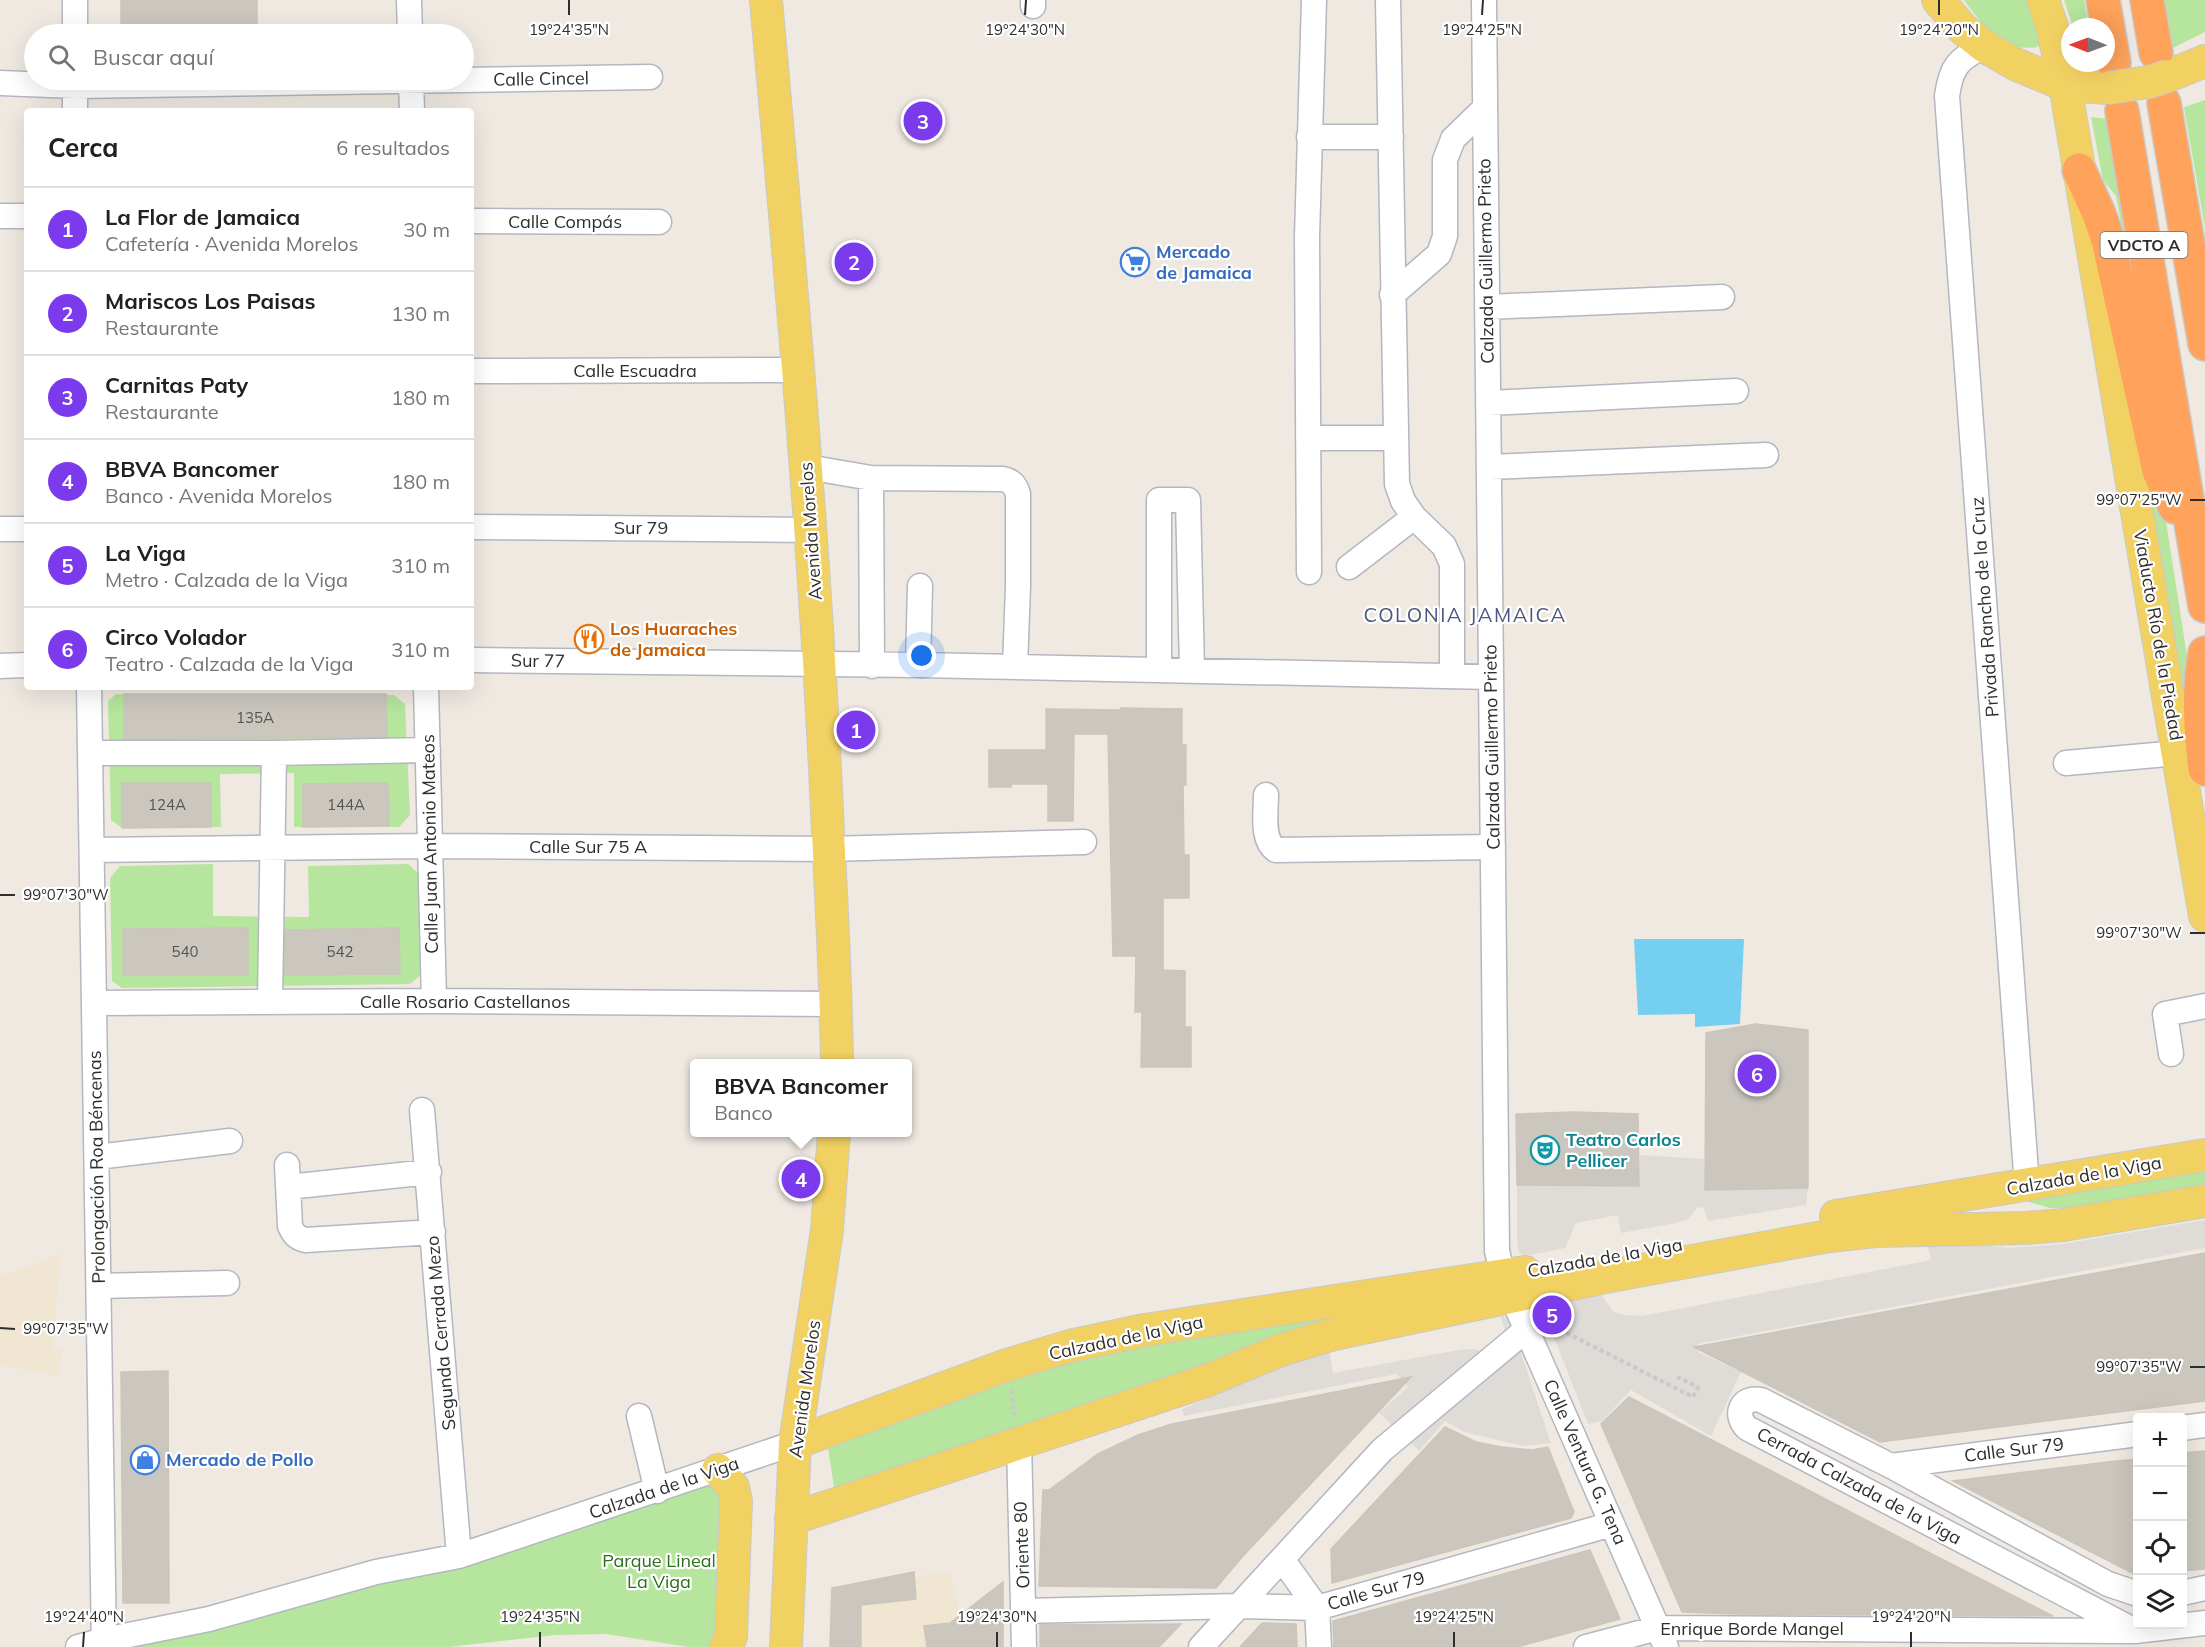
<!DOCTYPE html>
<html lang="es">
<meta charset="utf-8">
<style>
:root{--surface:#fff;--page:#f6f6f6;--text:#202124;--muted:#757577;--line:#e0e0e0;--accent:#7c3aed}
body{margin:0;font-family:Mulish,sans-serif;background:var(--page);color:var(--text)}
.controls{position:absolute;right:18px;bottom:18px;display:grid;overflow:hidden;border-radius:6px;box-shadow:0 6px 24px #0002}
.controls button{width:54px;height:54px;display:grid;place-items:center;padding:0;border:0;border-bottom:2px solid var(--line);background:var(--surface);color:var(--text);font:30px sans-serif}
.compass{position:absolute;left:2061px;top:18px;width:54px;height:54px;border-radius:50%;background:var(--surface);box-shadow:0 6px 24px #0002;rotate:271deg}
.you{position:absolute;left:922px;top:656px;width:21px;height:21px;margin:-15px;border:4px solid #fff;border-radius:50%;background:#1a73e8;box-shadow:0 0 0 9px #1a73e833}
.badge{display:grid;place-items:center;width:39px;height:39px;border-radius:50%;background:var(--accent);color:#fff;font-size:20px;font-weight:700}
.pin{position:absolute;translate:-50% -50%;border:3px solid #fff;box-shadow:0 2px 6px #0006}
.popup{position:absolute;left:690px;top:1059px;width:222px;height:78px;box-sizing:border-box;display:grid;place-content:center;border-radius:6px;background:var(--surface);filter:drop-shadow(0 2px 4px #0005);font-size:20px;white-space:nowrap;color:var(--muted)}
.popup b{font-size:22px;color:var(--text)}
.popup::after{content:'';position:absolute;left:50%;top:100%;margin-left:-12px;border:12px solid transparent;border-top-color:var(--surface)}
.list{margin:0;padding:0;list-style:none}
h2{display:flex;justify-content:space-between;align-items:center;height:78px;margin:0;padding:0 24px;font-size:26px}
h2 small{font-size:20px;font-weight:400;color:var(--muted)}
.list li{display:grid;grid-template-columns:39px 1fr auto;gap:18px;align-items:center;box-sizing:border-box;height:84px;padding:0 24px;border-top:2px solid var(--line)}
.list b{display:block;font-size:22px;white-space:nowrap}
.list p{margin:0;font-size:20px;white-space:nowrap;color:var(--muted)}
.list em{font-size:20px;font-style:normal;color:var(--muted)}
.icon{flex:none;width:33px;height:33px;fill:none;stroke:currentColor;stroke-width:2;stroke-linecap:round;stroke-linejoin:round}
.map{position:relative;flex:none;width:2205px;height:1647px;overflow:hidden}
.search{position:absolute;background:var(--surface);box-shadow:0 6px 24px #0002;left:24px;top:24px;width:450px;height:66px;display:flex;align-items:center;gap:15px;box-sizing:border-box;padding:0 21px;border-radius:33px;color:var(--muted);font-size:22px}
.panel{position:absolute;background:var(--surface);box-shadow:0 6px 24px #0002;left:24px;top:108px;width:450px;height:582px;border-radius:6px}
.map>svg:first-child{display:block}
.education{fill:#f0e6d1}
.green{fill:#b6e59e}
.plaza{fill:#dfdcd8}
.water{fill:#75cff0}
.building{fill:#cbc7bf;stroke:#cbc5ba;stroke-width:1.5}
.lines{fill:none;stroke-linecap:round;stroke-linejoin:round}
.minor-casing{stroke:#b4b7c1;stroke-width:27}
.major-casing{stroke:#c9c9c9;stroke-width:34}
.highway-casing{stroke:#c9c9c9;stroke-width:36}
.path{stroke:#c9c9c9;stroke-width:4;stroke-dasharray:4.5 3;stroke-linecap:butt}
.minor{stroke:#fff;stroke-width:24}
.major{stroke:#f2d163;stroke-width:32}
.highway{stroke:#ffa35c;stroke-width:33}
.major-bridge-casing{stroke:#c9c9c9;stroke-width:34;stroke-linecap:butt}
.major-bridge{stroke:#f2d163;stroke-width:32}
.ticks{fill:none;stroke:#2e2e2e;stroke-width:2}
.labels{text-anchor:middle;stroke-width:4.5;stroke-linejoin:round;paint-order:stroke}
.number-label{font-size:15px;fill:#555452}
.shield{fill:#fff;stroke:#6d6d6d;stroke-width:1.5}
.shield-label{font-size:16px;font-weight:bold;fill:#2e2e2e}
.street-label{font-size:18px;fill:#2e2e2e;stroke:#fff}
.shop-label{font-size:18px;font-weight:bold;fill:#366cbe;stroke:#fff;text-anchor:start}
.food-label{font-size:18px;font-weight:bold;fill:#c56008;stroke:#fff;text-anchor:start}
.culture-label{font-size:18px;font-weight:bold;fill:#0d838f;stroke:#fff;text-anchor:start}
.park-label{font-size:18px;fill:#2c6e1b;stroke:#fff}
.neighbourhood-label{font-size:20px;letter-spacing:1.5px;fill:#4d5680;stroke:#fff}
.ticks-label{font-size:15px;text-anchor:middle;fill:#2e2e2e;stroke:#fff;stroke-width:4.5;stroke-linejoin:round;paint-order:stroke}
</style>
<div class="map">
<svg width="2205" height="1647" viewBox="0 0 2205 1647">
<rect width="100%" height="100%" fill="#efe9e1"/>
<!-- education -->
<path class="education" d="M61,1254L53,1348L62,1350L59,1376L0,1365V1276Z
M949,1572L969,1647H829V1588Z"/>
<!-- green -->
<path class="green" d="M1964,0H2027L2043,40L2037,47C2004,53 1981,24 1964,0Z
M2064,0H2084L2089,27H2073Z
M2165,0H2205V32L2173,48Z
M2205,100V228L2184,107Z
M2091,117L2109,119L2142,306L2133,289L2116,196L2103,180Z
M2138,434L2162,496L2192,688L2187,729Z
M116,694L394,695L405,704L410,815L399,827H294V773L220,774L221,827L122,828L111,820L108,701Z
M213,864V916L309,917L308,866L408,864L421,876V975L410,984L122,988L112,981L110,878L120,866Z
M2205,1165V1185L2067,1208H2050L2022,1200Z
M1346,1311L1315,1326L1154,1382L834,1487L828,1448L833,1442L1073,1357Z
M713,1484L728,1499L718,1647H689L606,1634L555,1635L448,1647H111Z"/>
<!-- plaza -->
<path class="plaza" d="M1640,1155L1704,1159L1705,1190L1808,1188L1806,1205L1708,1221L1703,1207L1697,1208L1688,1219L1677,1223L1621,1233L1618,1215L1576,1223L1565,1248L1526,1256L1519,1252L1517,1240V1185L1639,1186Z
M2205,1220V1248L1697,1344L1698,1352L1741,1372L1711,1436L1631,1390L1602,1421L1588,1424L1543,1309L1549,1304L1601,1295L1614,1312L1624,1315L1642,1316L1931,1260L1926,1239L2009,1248L2062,1244Z
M1501,1316L1506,1317L1519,1347L1551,1443L1523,1446L1464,1432L1445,1421L1419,1451L1379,1413L1408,1387L1397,1374L1184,1416L1182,1409L1329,1348L1333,1373L1464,1349L1478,1350L1491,1356L1507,1340Z"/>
<!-- water -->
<path class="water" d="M1634,939H1744L1740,1024L1695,1027V1014L1638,1015Z"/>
<!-- building -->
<path class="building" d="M121,0H257V34H121Z
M124,694H386L387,737L124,739Z
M1121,708L1182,709V745H1186V785H1183L1184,855H1189V898H1163V970L1185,971V1027H1191V1067H1141L1142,1012H1135L1136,956H1113L1108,734H1074L1073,821H1048V784H1011V787H989V750H1046V709L1121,710Z
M122,783H211V827L122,828Z
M388,783L389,826L303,827V784Z
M248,928V975H123V929Z
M399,928L400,974L285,975V930Z
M1756,1024L1808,1030V1188L1705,1190L1706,1033Z
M1574,1112L1638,1114L1639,1186L1517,1185L1516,1114Z
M2205,1253V1401L1880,1442L1694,1347Z
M168,1371L169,1603H123L121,1372Z
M1411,1377L1243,1556L1216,1588L1039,1586L1043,1490H1049L1098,1454L1138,1435L1172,1424Z
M1629,1397L1891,1533L2053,1616L1739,1614L1682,1612L1601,1424Z
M1445,1427L1476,1442L1501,1447L1532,1450L1548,1447L1574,1512L1571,1518L1332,1583L1331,1549Z
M2205,1451V1569L2182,1571V1453Z
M2138,1459V1576L1953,1481L2116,1461Z
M1590,1550L1620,1619L1517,1647H1334L1333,1621Z
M914,1572L916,1599L861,1605V1647H830L832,1588Z
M1003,1582V1647H927L924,1626L950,1623Z
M1262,1623L1296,1624L1297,1647H1240Z
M1181,1624L1159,1647H1040V1625Z"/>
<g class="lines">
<!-- minor casing -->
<g class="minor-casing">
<path id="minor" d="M409,0L410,34
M1388,0L1397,484L1403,501L1414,517L1444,546L1452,564V676
M1484,0L1497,1251L1503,1276L1666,1647
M1033,6V0
M75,34V0
M1984,46C1958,59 1951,67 1947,96L2027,1186
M75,80V111
M411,80L412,111
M0,83L75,86L650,77
M1309,137H1391
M0,216H27
M471,221L659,222
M1392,295L1439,254L1445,236V160L1453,139L1485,108
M1487,307L1722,297
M471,371L799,370
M1488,403L1736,391
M1308,438H1394
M807,467L871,478L1003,479C1012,481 1015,485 1018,494V586L1015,667
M1489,467L1766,455
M871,478L872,666
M471,527L812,530
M0,529H27
M1349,567L1414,517
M1309,572L1307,237L1314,0
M471,660L918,665L1491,677
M918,665L920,586
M0,666L27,665
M1159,670V500H1188L1192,670
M89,687L104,1647
M426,687L434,1001
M91,753H274L428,750
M2066,763L2178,753
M1266,795C1266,812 1261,840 1276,850L1493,847
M92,850L430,846L829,849L1084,842
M270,1002L274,753
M94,1003L434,1001L836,1004
M2171,1054L2165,1014L2205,1006
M422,1110L459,1556
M97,1157L230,1141
M287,1165L290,1226C294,1235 297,1238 306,1240L433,1232
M288,1187L429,1172
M99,1286L227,1283
M639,1416L657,1491
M2182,1428L2205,1425
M1019,1443L1024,1647
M1891,1466L2138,1434
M1282,1559L1317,1608L1319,1647
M2182,1593L2205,1588
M2138,1594L2108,1584L1891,1466L1761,1400C1742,1396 1733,1414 1747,1428L2135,1631L2205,1623
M1024,1611L1239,1606L1317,1608L1612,1524
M78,1647L104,1640L209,1619L376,1572L459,1556L795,1443
M1201,1647L1382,1450L1527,1329
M1586,1647L1658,1628L2130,1631"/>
</g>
<!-- major casing -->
<g class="major-casing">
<path id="major" d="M766,0C791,278 816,555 828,833C832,910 836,987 837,1064
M1938,0L1963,29L1984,46L2015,64L2065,85L2107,88
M2043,0L2052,27L2065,85L2205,916
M2168,76L2205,61
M1836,1216L2205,1155
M795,1443L1007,1365L1070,1346L1145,1330L1525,1272
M718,1470L733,1487L736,1501L731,1637L726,1647
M791,1519L1206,1381L1281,1350L1334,1334L1610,1276L1829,1236L1875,1231L2026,1228L2063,1225L2205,1201
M786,1647L795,1443L827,1230L834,1132"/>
</g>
<!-- highway casing -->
<g class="highway-casing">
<path id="highway" d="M2103,0L2114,63
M2147,0L2156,53
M2164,103L2205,344
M2122,111L2205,606
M2079,170L2099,214L2108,240L2159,471L2175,507
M2205,653C2198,692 2200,729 2205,769"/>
</g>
<!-- path -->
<path class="path" d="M1546,1325L1549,1324L1693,1397L1698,1387L1677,1377
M1011,1390L1015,1418"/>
<!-- minor -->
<use href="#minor" class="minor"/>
<!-- major -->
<use href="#major" class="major"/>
<!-- highway -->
<use href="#highway" class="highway"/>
<!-- major-bridge casing -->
<g class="major-bridge-casing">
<path id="major-bridge" d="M2107,88L2149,82L2168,76"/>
</g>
<!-- major-bridge -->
<use href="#major-bridge" class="major-bridge"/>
</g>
<!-- ticks -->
<path class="ticks" d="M569,15V0M1025,15L1026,0M1482,15L1483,0M1939,15V0M2190,500H2205M0,895H15M2190,933H2205M0,1328L15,1329M2190,1367H2205M83,1647L84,1632M540,1647V1632M997,1647V1632M1454,1647V1632M1911,1647V1632"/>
<!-- icons -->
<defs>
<g id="supermarket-ring" transform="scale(1.5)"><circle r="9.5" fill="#fff" stroke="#3f7fe0" stroke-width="1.5"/><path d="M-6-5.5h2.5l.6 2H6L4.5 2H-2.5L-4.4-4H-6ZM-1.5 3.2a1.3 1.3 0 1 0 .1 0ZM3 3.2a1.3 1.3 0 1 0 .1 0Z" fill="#3f7fe0"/></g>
<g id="restaurant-ring" transform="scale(1.5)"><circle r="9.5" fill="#fff" stroke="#e8710a" stroke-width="1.5"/><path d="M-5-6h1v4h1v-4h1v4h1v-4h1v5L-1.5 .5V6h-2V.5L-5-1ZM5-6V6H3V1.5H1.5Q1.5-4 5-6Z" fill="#e8710a"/></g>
<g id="theatre-ring" transform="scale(1.5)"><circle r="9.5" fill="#fff" stroke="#0f9aa8" stroke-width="1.5"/><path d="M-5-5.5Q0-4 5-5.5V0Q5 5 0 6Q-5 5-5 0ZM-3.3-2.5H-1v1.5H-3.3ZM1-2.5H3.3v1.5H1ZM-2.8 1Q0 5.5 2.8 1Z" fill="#0f9aa8"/></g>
<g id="shop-ring" transform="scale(1.5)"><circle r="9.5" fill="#fff" stroke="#3f7fe0" stroke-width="1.5"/><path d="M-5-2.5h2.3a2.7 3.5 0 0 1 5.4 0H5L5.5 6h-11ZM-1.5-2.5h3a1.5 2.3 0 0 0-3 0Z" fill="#3f7fe0"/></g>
</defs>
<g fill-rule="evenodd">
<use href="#supermarket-ring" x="1135" y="262"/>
<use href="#restaurant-ring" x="589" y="639"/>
<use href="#theatre-ring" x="1545" y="1150"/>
<use href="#shop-ring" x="145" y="1460"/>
</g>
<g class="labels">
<!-- number labels -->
<g class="number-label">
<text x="255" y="723">135A</text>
<text x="167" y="810">124A</text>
<text x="346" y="810">144A</text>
<text x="185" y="957">540</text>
<text x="340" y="957">542</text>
</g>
<!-- shield labels -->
<rect class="shield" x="2100.5" y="232" width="87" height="26" rx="4.5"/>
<g class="shield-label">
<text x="2144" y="251">VDCTO A</text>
</g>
<!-- street labels -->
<g class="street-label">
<text transform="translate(541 79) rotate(-1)" y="6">Calle Cincel</text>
<text x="565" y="228">Calle Compás</text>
<text transform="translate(1486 261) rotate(-91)" y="6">Calzada Guillermo Prieto</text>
<text x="635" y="377">Calle Escuadra</text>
<text x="641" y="534">Sur 79</text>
<text transform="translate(811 531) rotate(-94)" y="6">Avenida Morelos</text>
<text transform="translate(1985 607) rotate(-94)" y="6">Privada Rancho de la Cruz</text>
<text transform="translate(2158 635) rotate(80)" y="6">Viaducto Río de la Piedad</text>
<text transform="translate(538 661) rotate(1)" y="6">Sur 77</text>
<text transform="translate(1492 747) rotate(-91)" y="6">Calzada Guillermo Prieto</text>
<text transform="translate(430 844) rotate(-91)" y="6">Calle Juan Antonio Mateos</text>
<text x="588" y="853">Calle Sur 75 A</text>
<text x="465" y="1008">Calle Rosario Castellanos</text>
<text transform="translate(97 1167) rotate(-91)" y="6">Prolongación Roa Béncenas</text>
<text transform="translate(2084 1176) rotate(-10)" y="6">Calzada de la Viga</text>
<text transform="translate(1605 1258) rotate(-10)" y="6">Calzada de la Viga</text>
<text transform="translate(441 1333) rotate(-95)" y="6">Segunda Cerrada Mezo</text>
<text transform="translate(1126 1338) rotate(-12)" y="6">Calzada de la Viga</text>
<text transform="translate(805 1389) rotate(-82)" y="6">Avenida Morelos</text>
<text transform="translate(2014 1450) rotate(-7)" y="6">Calle Sur 79</text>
<text transform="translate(1585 1462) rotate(66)" y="6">Calle Ventura G. Tena</text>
<text transform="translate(1859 1486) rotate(28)" y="6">Cerrada Calzada de la Viga</text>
<text transform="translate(664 1488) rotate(-19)" y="6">Calzada de la Viga</text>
<text transform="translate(1022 1545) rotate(-92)" y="6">Oriente 80</text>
<text transform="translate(1376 1591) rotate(-16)" y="6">Calle Sur 79</text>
<text x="1752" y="1635">Enrique Borde Mangel</text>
</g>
<!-- shop labels -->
<g class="shop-label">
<text x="1156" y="258">Mercado<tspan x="1156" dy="21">de Jamaica</tspan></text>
<text x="166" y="1466">Mercado de Pollo</text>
</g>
<!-- food labels -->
<g class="food-label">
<text x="610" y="635">Los Huaraches<tspan x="610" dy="21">de Jamaica</tspan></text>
</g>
<!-- culture labels -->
<g class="culture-label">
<text x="1566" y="1146">Teatro Carlos<tspan x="1566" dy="21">Pellicer</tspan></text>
</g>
<!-- park labels -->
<g class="park-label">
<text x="659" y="1567">Parque Lineal<tspan x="659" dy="21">La Viga</tspan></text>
</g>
<!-- neighbourhood labels -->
<g class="neighbourhood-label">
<text x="1465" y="622">COLONIA JAMAICA</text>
</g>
</g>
<g class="ticks-label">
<text x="569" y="35">19°24'35"N</text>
<text x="1025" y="35">19°24'30"N</text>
<text x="1482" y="35">19°24'25"N</text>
<text x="1939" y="35">19°24'20"N</text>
<text x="2139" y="505">99°07'25"W</text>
<text x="66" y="900">99°07'30"W</text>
<text x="2139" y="938">99°07'30"W</text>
<text x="66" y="1334">99°07'35"W</text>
<text x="2139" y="1372">99°07'35"W</text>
<text x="84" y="1622">19°24'40"N</text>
<text x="540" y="1622">19°24'35"N</text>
<text x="997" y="1622">19°24'30"N</text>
<text x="1454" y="1622">19°24'25"N</text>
<text x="1911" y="1622">19°24'20"N</text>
</g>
</svg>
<div class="controls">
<button>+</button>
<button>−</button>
<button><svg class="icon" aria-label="locate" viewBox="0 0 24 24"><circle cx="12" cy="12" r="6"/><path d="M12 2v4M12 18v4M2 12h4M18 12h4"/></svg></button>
<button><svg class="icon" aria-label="layers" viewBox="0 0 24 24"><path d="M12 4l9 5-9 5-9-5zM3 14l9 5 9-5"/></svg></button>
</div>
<svg class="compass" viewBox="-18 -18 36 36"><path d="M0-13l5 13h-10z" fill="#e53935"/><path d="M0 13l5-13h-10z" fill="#757577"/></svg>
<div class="you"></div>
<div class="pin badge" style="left:856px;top:730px">1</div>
<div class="pin badge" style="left:854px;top:262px">2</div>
<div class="pin badge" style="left:923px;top:121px">3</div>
<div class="pin badge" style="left:801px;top:1179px">4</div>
<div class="popup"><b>BBVA Bancomer</b>Banco</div>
<div class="pin badge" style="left:1552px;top:1315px">5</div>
<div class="pin badge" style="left:1757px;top:1074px">6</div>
<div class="search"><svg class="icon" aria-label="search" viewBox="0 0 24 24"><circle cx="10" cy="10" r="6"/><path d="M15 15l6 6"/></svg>Buscar aquí</div>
<section class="panel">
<h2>Cerca<small>6 resultados</small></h2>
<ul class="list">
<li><span class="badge">1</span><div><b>La Flor de Jamaica</b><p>Cafetería · Avenida Morelos</p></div><em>30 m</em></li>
<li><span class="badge">2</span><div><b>Mariscos Los Paisas</b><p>Restaurante</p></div><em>130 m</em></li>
<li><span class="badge">3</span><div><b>Carnitas Paty</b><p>Restaurante</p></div><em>180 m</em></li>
<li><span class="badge">4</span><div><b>BBVA Bancomer</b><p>Banco · Avenida Morelos</p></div><em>180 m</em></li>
<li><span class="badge">5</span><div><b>La Viga</b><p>Metro · Calzada de la Viga</p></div><em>310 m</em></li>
<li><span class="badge">6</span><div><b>Circo Volador</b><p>Teatro · Calzada de la Viga</p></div><em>310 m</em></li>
</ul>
</section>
</div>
